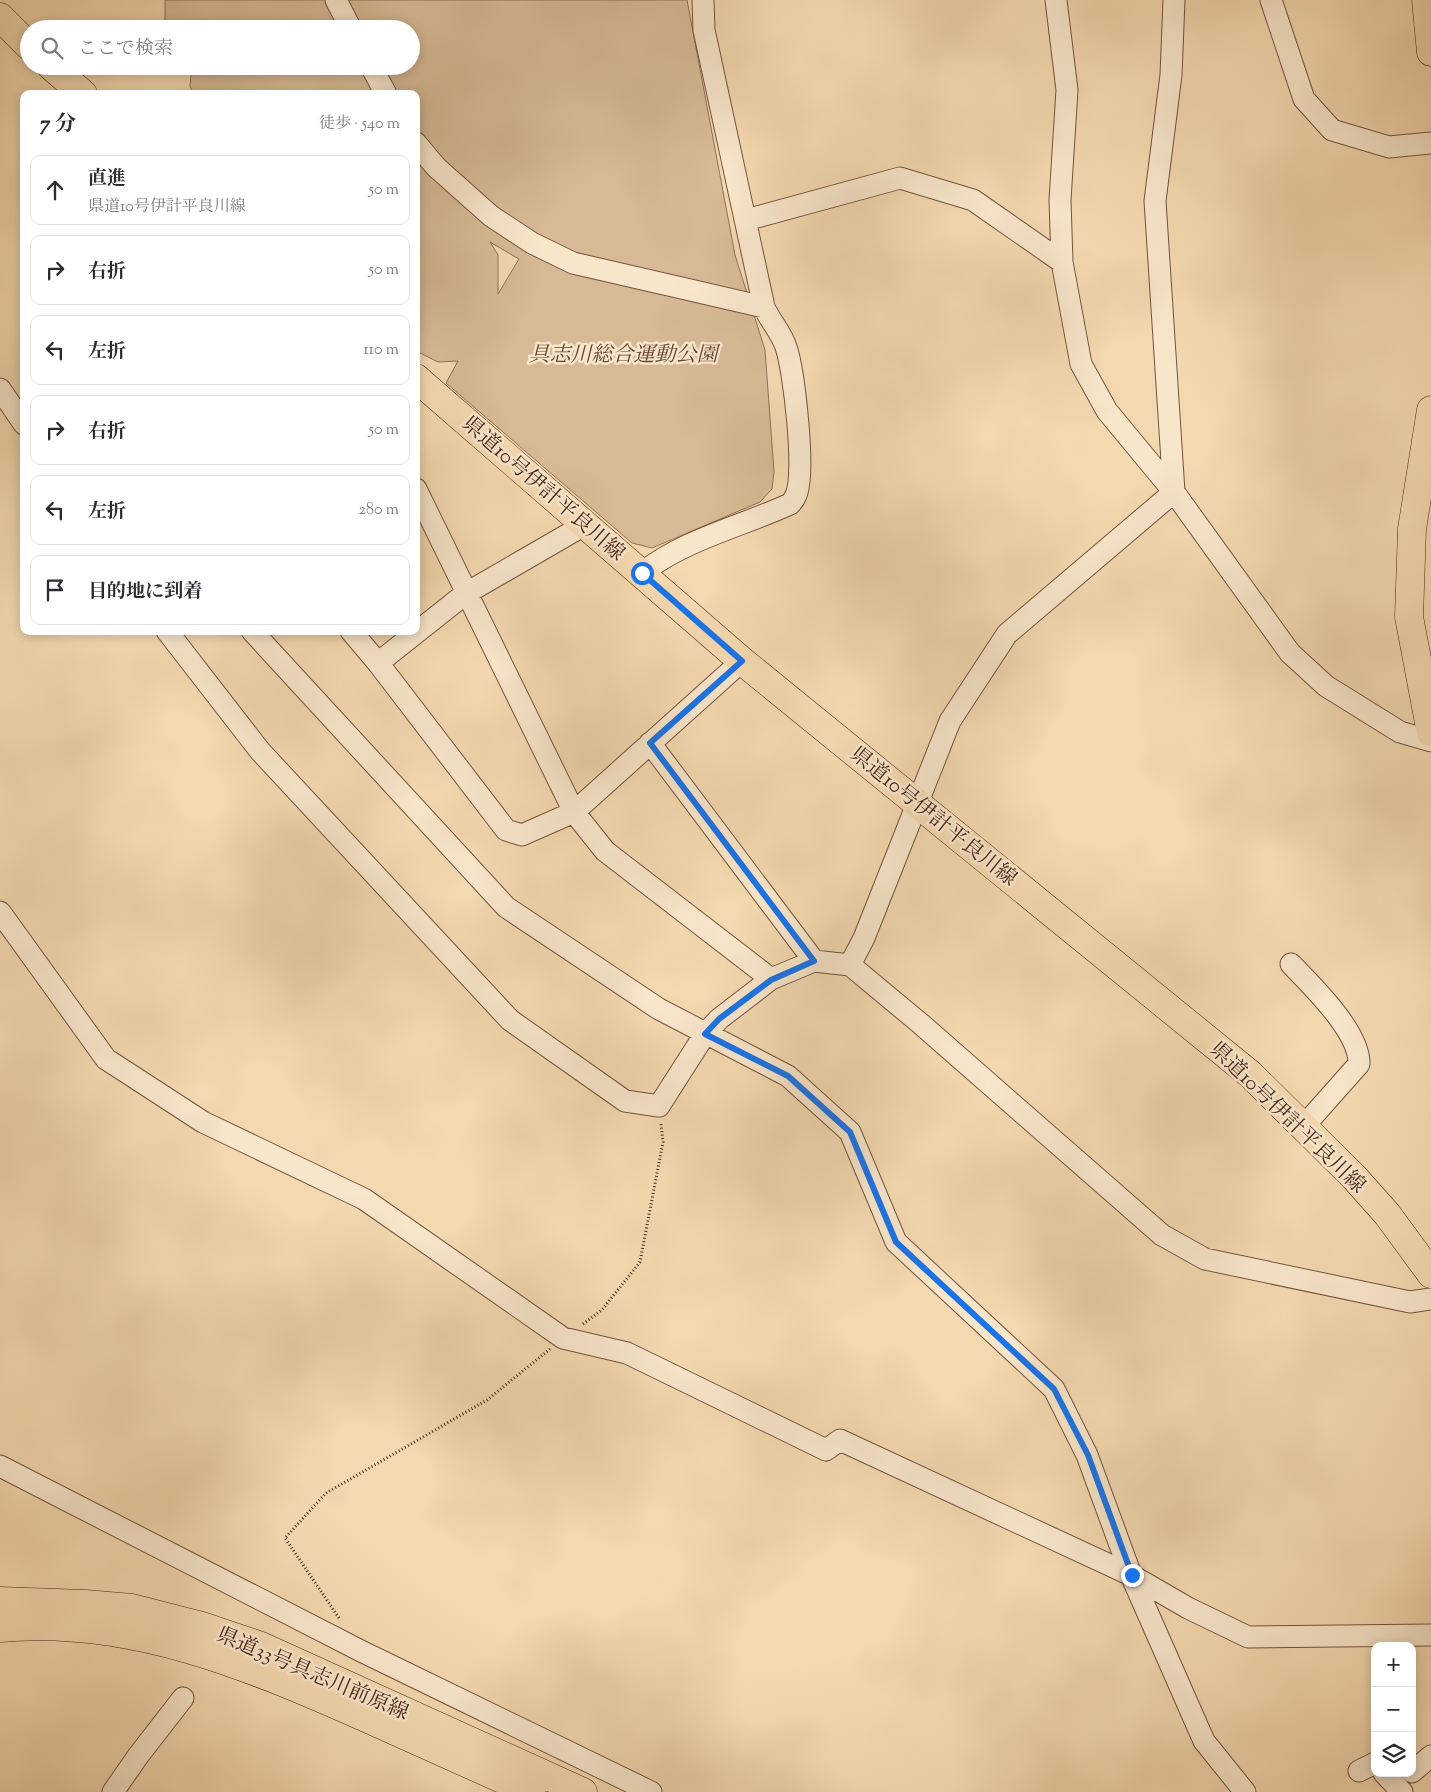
<!DOCTYPE html>
<html lang="ja">
<meta charset="utf-8">
<style>
:root{--surface:#fff;--page:#f7f7f7;--text:#2b2b33;--muted:#7c7c81;--line:#e1e1e2}
body{margin:0;font-family:"Sorts Mill Goudy","Noto Serif JP",serif;background:var(--page);color:var(--text)}
.controls{position:absolute;right:15px;bottom:15px;display:grid;overflow:hidden;border-radius:10px;box-shadow:0 2px 12px #0003}
.controls button{width:45px;height:45px;display:grid;place-items:center;padding:0;border:0;border-bottom:1px solid var(--line);background:var(--surface);color:var(--text);font:25px sans-serif}
.stop{position:absolute;width:15px;height:15px;margin:-11px;border:4px solid #1a73e8;border-radius:50%;background:#fff}
.stop.end{background:#1a73e8;border-color:#fff;box-shadow:0 1px 5px #0008}
.list{margin:0;padding:0;list-style:none}
h2{display:flex;justify-content:space-between;align-items:center;height:65px;margin:0;padding:0 20px;font-size:21px}
h2 small{font-size:16px;font-weight:400;color:var(--muted)}
.list li{display:grid;grid-template-columns:32px 1fr auto;gap:15px;align-items:center;box-sizing:border-box;height:70px;margin:0 10px 10px;padding:0 10px;border:1px solid var(--line);border-radius:10px}
.list b{display:block;font-size:19px;white-space:nowrap}
.list p{margin:0;font-size:16px;white-space:nowrap;color:var(--muted)}
.list em{font-size:16px;font-style:normal;color:var(--muted)}
.icon{flex:none;width:28px;height:28px;fill:none;stroke:currentColor;stroke-width:2;stroke-linecap:round;stroke-linejoin:round}
.map{position:relative;flex:none;width:1431px;height:1792px;overflow:hidden}
.search{position:absolute;background:var(--surface);box-shadow:0 2px 12px #0003;left:20px;top:20px;width:400px;height:55px;display:flex;align-items:center;gap:12px;box-sizing:border-box;padding:0 18px;border-radius:28px;color:var(--muted);font-size:19px}
.panel{position:absolute;background:var(--surface);box-shadow:0 2px 12px #0003;left:20px;top:90px;width:400px;height:545px;border-radius:10px}
.map>svg:first-child{display:block}
.green{fill:#d7ba95;stroke:#917056;fill-rule:evenodd}
.lines{fill:none;stroke-linecap:round;stroke-linejoin:round}
.minor-casing{stroke:#75533e;stroke-width:23}
.major-casing{stroke:#4b2718;stroke-width:29}
.path{stroke:#4b2718;stroke-width:3;stroke-dasharray:1 2.5;stroke-linecap:butt}
.minor{stroke:#f8e6cb;stroke-width:21}
.major{stroke:#f4d8af;stroke-width:28}
.route{stroke:#1a73e8;stroke-width:6}
.labels{text-anchor:middle;stroke-width:5;stroke-linejoin:round;paint-order:stroke}
.park-label{font-size:21px;font-style:italic;fill:#674431;stroke:#f8e6cb}
.street-label{font-size:21px;fill:#4b2718;stroke:#f8e6cb}
</style>
<div class="map">
<svg width="1431" height="1792" viewBox="0 0 1431 1792">
<rect width="100%" height="100%" fill="#f4d8af"/>
<filter id="stains"><feTurbulence type="fractalNoise" baseFrequency=".004" numOctaves="4"/><feColorMatrix values="0 0 0 0 .2 0 0 0 0 .09 0 0 0 0 .02 0 0 0 .5 -.17"/></filter>
<radialGradient id="worn" r=".72"><stop offset=".6" stop-color="#630" stop-opacity="0"/><stop offset="1" stop-color="#630" stop-opacity=".3"/></radialGradient>
<!-- green -->
<path class="green" d="M165,0H687L735,255L765,350L774,472L772,489L760,502L652,548L632,543L446,383L458,361L438,362L416,351V94H193L190,86L192,66H411V29H169L165,24ZM490,242L519,259L498,294V255Z"/>
<g class="lines">
<!-- minor casing -->
<g class="minor-casing">
<path id="minor" d="M336,0L351,29
M1056,0L1067,90L1060,200L1062,262L1081,364L1107,411L1174,492L1290,653L1326,686L1400,732L1431,741
M1271,0L1304,99L1332,130L1389,147L1431,143
M371,66L386,94
M416,143L436,167L491,216L532,243L573,263L764,307
M746,220L900,178L973,200L1062,262
M0,389L24,424
M416,489L574,812L605,851L771,979
M1174,492L1155,201L1171,75L1174,0
M642,573C683,540 742,526 790,504C792,502 795,498 796,495C806,473 794,371 786,347C781,332 770,321 764,307L704,30L703,0
M167,631L260,751L510,1020L625,1101L659,1106L705,1034L719,1019L771,979L814,961L850,965L921,1024L1162,1235L1205,1259L1410,1302L1431,1299
M252,631L506,907L659,1009L788,1076L850,1132L896,1242L1054,1389L1087,1455L1131,1575L1204,1741L1245,1792
M351,631L378,663L506,830L522,835L574,812L742,661
M378,663L465,594L586,524
M650,743L814,961
M0,912L106,1059L203,1122L364,1199L563,1338L627,1353L826,1450L840,1440L1131,1575L1188,1608L1248,1637L1431,1635
M1291,964C1312,986 1360,1032 1359,1064L1304,1126
M850,965L864,938L950,721L1007,634L1174,492
M0,1466L361,1651L651,1792
M1359,1771L1375,1763
M1412,1772L1431,1756
M1384,1773L1402,1792
M113,1792L138,1756L183,1698"/>
</g>
<!-- major casing -->
<g class="major-casing">
<path id="major" d="M1426,0L1431,52
M0,17L29,46
M51,66L83,94
M416,378L742,661L1250,1074L1354,1177L1387,1214L1431,1274
M1431,410L1412,529L1409,617L1431,733
M0,1601L85,1604L132,1608L202,1626L261,1646L583,1792
M0,1628C130,1616 249,1666 366,1718C421,1743 476,1767 531,1792"/>
</g>
<!-- path -->
<path class="path" d="M583,1324L602,1310L640,1262L663,1142L661,1124
M339,1618L285,1538L326,1493L487,1400L550,1349"/>
<!-- minor -->
<use href="#minor" class="minor"/>
<!-- major -->
<use href="#major" class="major"/>
</g>
<g class="lines">
<!-- route -->
<path class="route" d="M642,573L742,661L650,743L814,961L771,980L719,1019L705,1034L788,1076L850,1132L896,1242L1054,1389L1088,1455L1132,1575"/>
</g>
<g class="labels">
<!-- park labels -->
<g class="park-label">
<text x="623" y="361">具志川総合運動公園</text>
</g>
<!-- street labels -->
<g class="street-label">
<text transform="translate(544 488) rotate(41)" y="7">県道10号伊計平良川線</text>
<text transform="translate(934 816) rotate(39)" y="7">県道10号伊計平良川線</text>
<text transform="translate(1288 1117) rotate(44)" y="7">県道10号伊計平良川線</text>
<text transform="translate(313 1673) rotate(23)" y="7">県道33号具志川前原線</text>
</g>
</g>
<rect width="100%" height="100%" filter="url(#stains)"/>
<rect width="100%" height="100%" fill="url(#worn)"/>
</svg>
<div class="controls">
<button>+</button>
<button>−</button>
<button><svg class="icon" aria-label="layers" viewBox="0 0 24 24"><path d="M12 4l9 5-9 5-9-5zM3 14l9 5 9-5"/></svg></button>
</div>
<div class="stop" style="left:642px;top:573px"></div>
<div class="stop end" style="left:1132px;top:1575px"></div>
<div class="search"><svg class="icon" aria-label="search" viewBox="0 0 24 24"><circle cx="10" cy="10" r="6"/><path d="M15 15l6 6"/></svg>ここで検索</div>
<section class="panel">
<h2>7 分<small>徒歩 · 540 m</small></h2>
<ul class="list">
<li><svg class="icon" aria-label="ahead" viewBox="0 0 24 24"><path d="M12 20V5M6 11l6-6 6 6"/></svg><div><b>直進</b><p>県道10号伊計平良川線</p></div><em>50 m</em></li>
<li><svg class="icon" aria-label="right" viewBox="0 0 24 24"><path d="M7 20v-9h11M14 6l5 5-5 5"/></svg><div><b>右折</b></div><em>50 m</em></li>
<li><svg class="icon" aria-label="left" viewBox="0 0 24 24"><path d="M17 20v-9H6M10 6l-5 5 5 5"/></svg><div><b>左折</b></div><em>110 m</em></li>
<li><svg class="icon" aria-label="right" viewBox="0 0 24 24"><path d="M7 20v-9h11M14 6l5 5-5 5"/></svg><div><b>右折</b></div><em>50 m</em></li>
<li><svg class="icon" aria-label="left" viewBox="0 0 24 24"><path d="M17 20v-9H6M10 6l-5 5 5 5"/></svg><div><b>左折</b></div><em>280 m</em></li>
<li><svg class="icon" aria-label="arrive" viewBox="0 0 24 24"><path d="M6 21V4h12l-3 4 3 4H6"/></svg><div><b>目的地に到着</b></div></li>
</ul>
</section>
</div>
